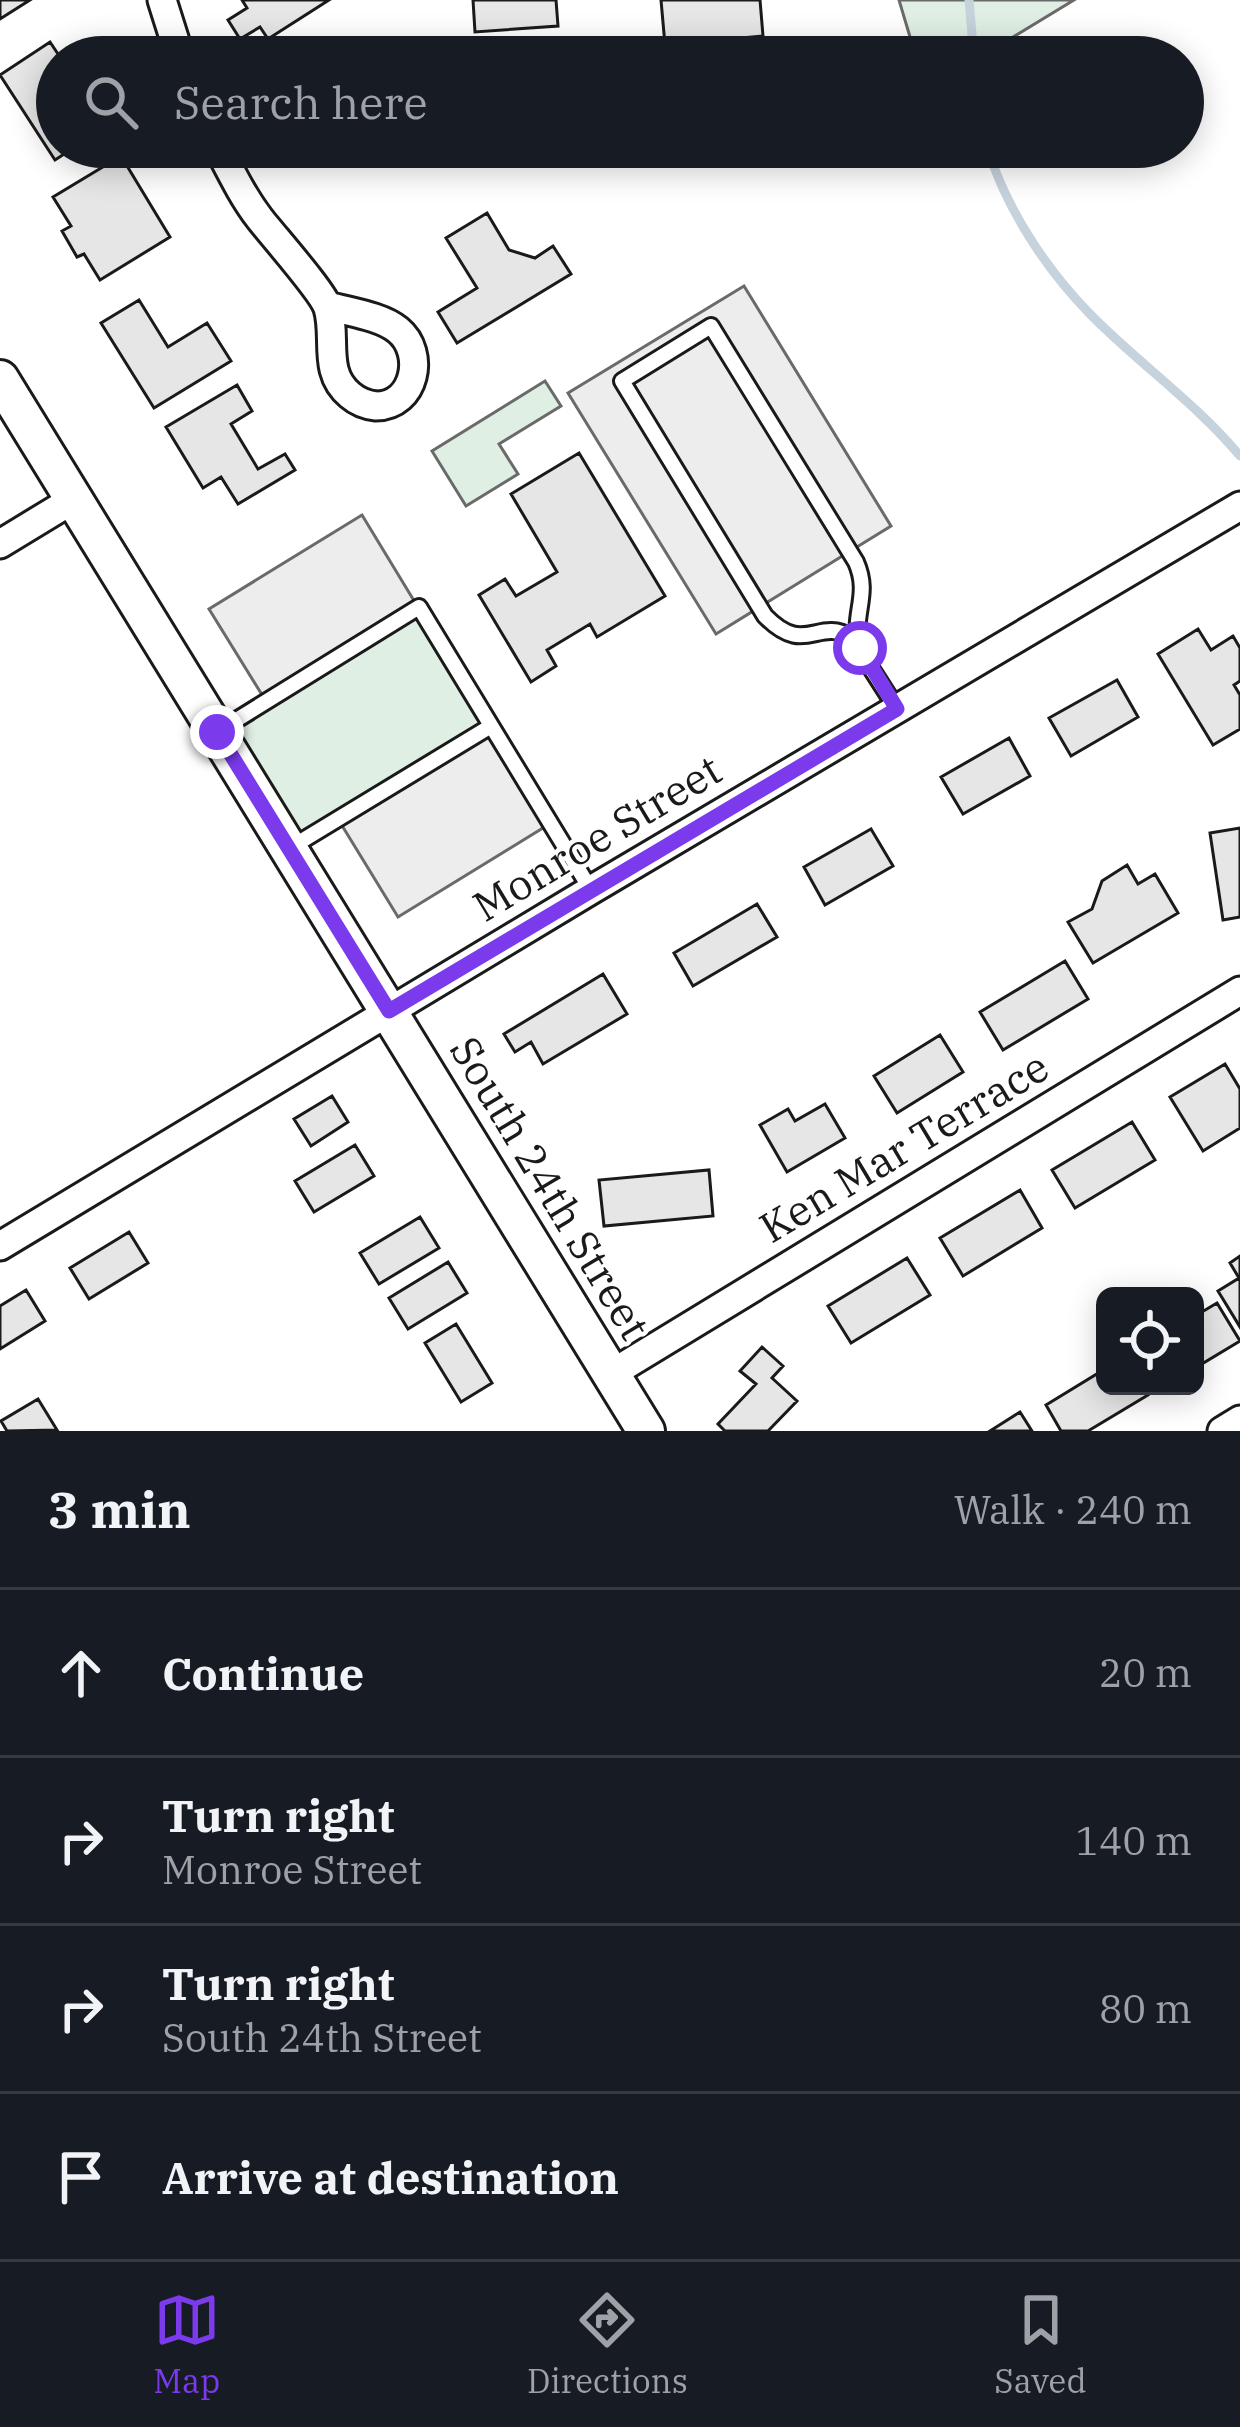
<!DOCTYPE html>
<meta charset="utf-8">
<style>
:root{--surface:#171b24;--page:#20242c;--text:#f1f3f6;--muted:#9ea1a6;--line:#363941;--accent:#7c3aed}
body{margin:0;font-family:"IBM Plex Serif",serif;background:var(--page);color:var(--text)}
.controls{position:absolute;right:36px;bottom:36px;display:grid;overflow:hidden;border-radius:18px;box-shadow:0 6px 30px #0003}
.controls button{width:108px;height:108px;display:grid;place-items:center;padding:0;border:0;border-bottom:3px solid var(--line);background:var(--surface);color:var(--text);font:60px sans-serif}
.stop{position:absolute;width:36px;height:36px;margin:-27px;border:9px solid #7c3aed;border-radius:50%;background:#fff}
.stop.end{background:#7c3aed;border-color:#fff;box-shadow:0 3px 12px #0008}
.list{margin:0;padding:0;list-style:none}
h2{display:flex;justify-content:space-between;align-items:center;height:156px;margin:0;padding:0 48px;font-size:51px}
h2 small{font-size:39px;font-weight:400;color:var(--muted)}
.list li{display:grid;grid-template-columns:78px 1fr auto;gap:36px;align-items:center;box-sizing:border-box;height:168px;padding:0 48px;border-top:3px solid var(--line)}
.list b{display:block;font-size:45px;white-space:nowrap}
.list p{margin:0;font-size:39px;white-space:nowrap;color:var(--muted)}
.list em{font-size:39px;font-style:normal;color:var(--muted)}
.icon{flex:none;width:66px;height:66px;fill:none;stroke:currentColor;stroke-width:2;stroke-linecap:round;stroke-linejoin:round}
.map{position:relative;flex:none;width:1240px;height:1431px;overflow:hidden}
.search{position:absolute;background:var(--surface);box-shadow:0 6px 30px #0003;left:36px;right:36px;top:36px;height:132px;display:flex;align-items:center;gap:30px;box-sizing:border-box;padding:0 42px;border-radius:66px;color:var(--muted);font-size:45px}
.sheet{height:828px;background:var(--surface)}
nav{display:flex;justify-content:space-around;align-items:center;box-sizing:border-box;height:168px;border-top:3px solid var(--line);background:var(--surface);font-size:33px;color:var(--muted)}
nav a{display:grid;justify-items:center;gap:6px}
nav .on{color:var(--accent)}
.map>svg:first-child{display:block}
.green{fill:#e0efe3;stroke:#6a6a6a;stroke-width:3}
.parking{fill:#ededed;stroke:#6a6a6a;stroke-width:3}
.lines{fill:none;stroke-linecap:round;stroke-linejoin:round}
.stream{stroke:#c6d2dc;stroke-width:9}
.building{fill:#e6e6e6;stroke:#1a1a1a;stroke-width:3}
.lane-casing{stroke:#1a1a1a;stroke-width:20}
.street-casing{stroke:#1a1a1a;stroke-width:33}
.secondary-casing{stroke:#1a1a1a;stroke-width:42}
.lane{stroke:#fff;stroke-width:14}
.street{stroke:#fff;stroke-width:27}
.secondary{stroke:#fff;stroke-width:36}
.route{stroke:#7c3aed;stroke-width:15}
.labels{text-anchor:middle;stroke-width:9;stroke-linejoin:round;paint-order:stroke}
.street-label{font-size:42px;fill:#1a1a1a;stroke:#fff}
</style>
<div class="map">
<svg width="1240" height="1431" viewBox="0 0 1240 1431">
<rect width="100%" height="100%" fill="#fff"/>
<!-- green -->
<path class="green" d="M899,0H1074L980,57H916Z
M545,381L561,406L499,444L518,474L466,506L432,451Z
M419,607L491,726L289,849L217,732Z"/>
<!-- parking -->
<path class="parking" d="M744,286L891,526L716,634L568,393Z
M362,515L416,604L264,698L209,609Z
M491,726L551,823L398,917L338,819Z"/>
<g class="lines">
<!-- stream -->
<path class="stream" d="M969,0L974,57
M987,147C1006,208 1045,268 1090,314C1138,363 1196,403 1240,456"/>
</g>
<!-- building -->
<path class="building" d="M0,0H30L0,19Z
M242,0H329L268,39L260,27L240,39L228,20L247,8Z
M473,0H556L558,26L475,32Z
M661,0H760L763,36L665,45Z
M50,42L60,57H57V147H75L55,160L0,75Z
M121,156L170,237L100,280L84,254L77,257L62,231L71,226L53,197Z
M487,213L509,250L535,258L553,246L571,274L457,343L438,312L477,288L446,238Z
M139,300L168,347L207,323L231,361L154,408L101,323Z
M237,385L252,411L231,424L258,469L285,454L295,470L238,504L221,477L203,488L166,427Z
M579,453L665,596L597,637L590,624L547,650L556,666L531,682L479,595L505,579L516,596L557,572L511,494Z
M1198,629L1211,650L1233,636L1240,648V681L1234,685L1240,695V729L1213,745L1158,654Z
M1117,680L1138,717L1071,756L1049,718Z
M1009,738L1030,776L963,814L941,777Z
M1240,828V917L1223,920L1210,833Z
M871,829L893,866L825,905L804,867Z
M1127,865L1138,884L1155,874L1178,913L1093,963L1068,922L1092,909L1102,881Z
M757,904L777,937L693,986L674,953Z
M1065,961L1088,999L1003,1050L980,1012Z
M603,974L627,1014L543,1064L531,1042L515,1052L504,1034Z
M940,1035L963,1072L897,1113L874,1076Z
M1225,1064L1240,1089V1128L1203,1151L1170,1097Z
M332,1096L348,1122L311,1146L294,1119Z
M825,1104L845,1138L787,1172L760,1125L788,1109L795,1121Z
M1132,1122L1155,1160L1075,1208L1052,1170Z
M355,1145L374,1176L314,1212L295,1181Z
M709,1170L713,1216L604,1226L599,1180Z
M1020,1190L1042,1228L963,1276L940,1238Z
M420,1217L439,1248L379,1284L360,1253Z
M129,1232L148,1263L89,1299L70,1268Z
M1240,1256V1327L1218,1291L1239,1278L1230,1263Z
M907,1258L930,1295L851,1343L828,1306Z
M448,1262L467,1293L408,1329L389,1298Z
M26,1290L45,1321L0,1349V1306Z
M1217,1303L1240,1341L1195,1368V1316Z
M456,1324L492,1383L461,1402L425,1343Z
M762,1347L783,1366L772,1378L797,1401L768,1431H725L718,1424L756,1384L740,1371Z
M1105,1369V1386H1143L1148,1395L1088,1431H1061L1046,1405Z
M38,1399L57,1430L7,1431L1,1421Z
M1020,1412L1032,1431H990Z"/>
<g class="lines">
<!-- lane casing -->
<g class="lane-casing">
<path id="lane" d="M860,648C851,613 871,596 856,562L711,326L622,381L765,616C805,657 817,617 851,637L897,709
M217,732L419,607L591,890
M290,848L491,726"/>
</g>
<!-- street casing -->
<g class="street-casing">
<path id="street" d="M162,0L180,57
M218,147C231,172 243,197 260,219C274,237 323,292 328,308C337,338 322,372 350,395C357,401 366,405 376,406C415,406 426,353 398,330C381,316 349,312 328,306
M0,544L74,499
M0,1246L591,890L1240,506
M611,1374L1240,991
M1222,1431L1240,1420"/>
</g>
<!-- secondary casing -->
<g class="secondary-casing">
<path id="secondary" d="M0,379L646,1431"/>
</g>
<!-- lane -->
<use href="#lane" class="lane"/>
<!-- street -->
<use href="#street" class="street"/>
<!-- secondary -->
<use href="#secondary" class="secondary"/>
</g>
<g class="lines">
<!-- route -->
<path class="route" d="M217,732L389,1011L897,709L860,648"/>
</g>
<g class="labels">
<!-- street labels -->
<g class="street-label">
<text transform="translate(597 838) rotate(-31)" y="15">Monroe Street</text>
<text transform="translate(904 1147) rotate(-31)" y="15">Ken Mar Terrace</text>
<text transform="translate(550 1188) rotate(59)" y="15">South 24th Street</text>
</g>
</g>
</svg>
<div class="controls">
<button><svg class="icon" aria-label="locate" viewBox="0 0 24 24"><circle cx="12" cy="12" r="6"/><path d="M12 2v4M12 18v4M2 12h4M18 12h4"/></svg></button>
</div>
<div class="stop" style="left:860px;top:648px"></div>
<div class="stop end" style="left:217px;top:732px"></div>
<div class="search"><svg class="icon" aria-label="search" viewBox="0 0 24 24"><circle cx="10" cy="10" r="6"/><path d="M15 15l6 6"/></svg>Search here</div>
</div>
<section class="sheet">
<h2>3 min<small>Walk · 240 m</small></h2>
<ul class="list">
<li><svg class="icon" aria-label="ahead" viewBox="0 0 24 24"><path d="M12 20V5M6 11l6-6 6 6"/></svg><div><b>Continue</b></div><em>20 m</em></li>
<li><svg class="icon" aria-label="right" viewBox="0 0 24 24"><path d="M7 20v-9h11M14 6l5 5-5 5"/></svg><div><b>Turn right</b><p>Monroe Street</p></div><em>140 m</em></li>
<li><svg class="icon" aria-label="right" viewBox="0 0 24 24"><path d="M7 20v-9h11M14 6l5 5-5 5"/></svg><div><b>Turn right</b><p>South 24th Street</p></div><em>80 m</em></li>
<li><svg class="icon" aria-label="arrive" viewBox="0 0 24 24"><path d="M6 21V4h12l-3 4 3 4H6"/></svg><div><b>Arrive at destination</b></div></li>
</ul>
</section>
<nav>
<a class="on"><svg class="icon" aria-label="map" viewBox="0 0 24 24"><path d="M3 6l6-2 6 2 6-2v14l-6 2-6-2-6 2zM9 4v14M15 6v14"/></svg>Map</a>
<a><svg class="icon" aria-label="directions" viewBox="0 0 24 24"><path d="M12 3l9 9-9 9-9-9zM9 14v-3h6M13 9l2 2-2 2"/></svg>Directions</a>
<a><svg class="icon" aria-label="saved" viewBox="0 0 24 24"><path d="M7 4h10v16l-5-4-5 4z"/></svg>Saved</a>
</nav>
